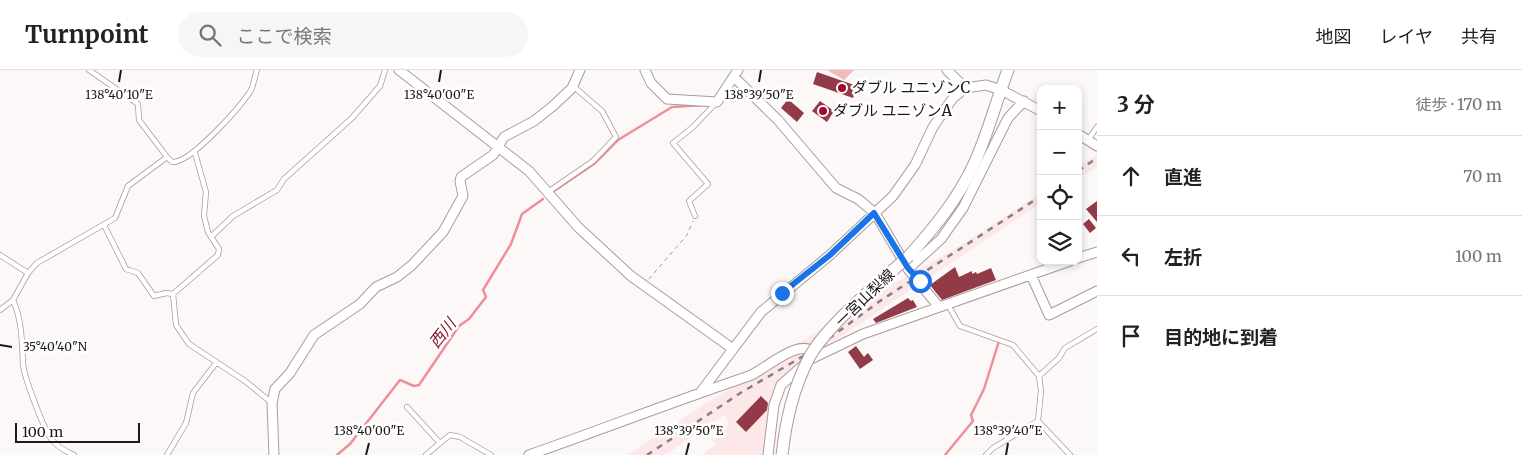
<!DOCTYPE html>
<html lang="ja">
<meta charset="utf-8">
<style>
:root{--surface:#fff;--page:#f6f6f6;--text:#222;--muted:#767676;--line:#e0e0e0}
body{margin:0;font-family:Merriweather,"Noto Sans JP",serif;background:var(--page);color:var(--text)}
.controls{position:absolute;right:15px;top:15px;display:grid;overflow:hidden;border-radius:10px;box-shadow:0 2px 8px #0003}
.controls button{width:45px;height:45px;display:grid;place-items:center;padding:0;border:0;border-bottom:1px solid var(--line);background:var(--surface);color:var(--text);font:25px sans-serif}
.scale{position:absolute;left:15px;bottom:12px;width:125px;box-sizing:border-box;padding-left:5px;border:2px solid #201818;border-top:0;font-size:14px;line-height:18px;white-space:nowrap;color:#201818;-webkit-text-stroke:4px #fff;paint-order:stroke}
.stop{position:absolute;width:15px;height:15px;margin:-11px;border:4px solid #1a73e8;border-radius:50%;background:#fff}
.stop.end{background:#1a73e8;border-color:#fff;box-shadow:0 1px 5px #0008}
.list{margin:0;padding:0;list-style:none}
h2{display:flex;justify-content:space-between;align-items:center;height:65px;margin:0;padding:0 20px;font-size:21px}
h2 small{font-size:16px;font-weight:400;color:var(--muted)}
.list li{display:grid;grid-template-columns:32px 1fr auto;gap:15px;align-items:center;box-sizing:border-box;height:80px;padding:0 20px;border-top:1px solid var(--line)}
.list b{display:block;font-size:19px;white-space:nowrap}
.list em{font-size:16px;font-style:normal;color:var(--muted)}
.icon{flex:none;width:28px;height:28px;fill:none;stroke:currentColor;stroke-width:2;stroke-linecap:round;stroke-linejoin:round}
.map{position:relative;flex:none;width:1097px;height:385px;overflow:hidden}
header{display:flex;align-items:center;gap:30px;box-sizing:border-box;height:70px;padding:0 25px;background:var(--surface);border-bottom:1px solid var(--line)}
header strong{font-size:24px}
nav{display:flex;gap:28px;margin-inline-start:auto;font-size:18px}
.search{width:350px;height:45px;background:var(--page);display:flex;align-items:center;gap:12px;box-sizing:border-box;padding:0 18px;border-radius:28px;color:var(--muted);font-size:19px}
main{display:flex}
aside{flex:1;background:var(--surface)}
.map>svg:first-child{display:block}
.built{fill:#fce8e9}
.green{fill:#f5b7bb}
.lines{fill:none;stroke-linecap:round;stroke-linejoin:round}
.stream{stroke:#f08f98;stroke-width:2.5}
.building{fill:#923b46}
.service-casing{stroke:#af999a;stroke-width:6}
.minor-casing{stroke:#af999a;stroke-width:11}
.secondary-casing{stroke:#af999a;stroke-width:13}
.path{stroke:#a09a9a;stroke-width:1;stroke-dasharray:4 4;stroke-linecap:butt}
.service{stroke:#fff;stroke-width:4.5}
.minor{stroke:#fff;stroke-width:9}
.secondary{stroke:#fff;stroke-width:11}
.rail{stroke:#867f7f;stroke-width:2.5;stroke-dasharray:6 6;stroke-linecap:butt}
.secondary-bridge-casing{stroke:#af999a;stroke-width:13;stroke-linecap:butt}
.secondary-bridge{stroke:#fff;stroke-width:11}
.route{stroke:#1a73e8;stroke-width:6}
.ticks{fill:none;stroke:#201818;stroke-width:2}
.poi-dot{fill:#a40736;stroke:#fff;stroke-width:2}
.labels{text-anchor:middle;stroke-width:5;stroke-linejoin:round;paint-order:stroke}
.poi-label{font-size:15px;fill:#201818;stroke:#fff;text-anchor:start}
.street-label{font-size:15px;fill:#201818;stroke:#fff}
.water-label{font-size:16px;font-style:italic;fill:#8b1932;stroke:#fff}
.ticks-label{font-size:12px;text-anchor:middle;fill:#201818;stroke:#fff;stroke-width:5;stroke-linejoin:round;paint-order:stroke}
</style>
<header>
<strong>Turnpoint</strong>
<div class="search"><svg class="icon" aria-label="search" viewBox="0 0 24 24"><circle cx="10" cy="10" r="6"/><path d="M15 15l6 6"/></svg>ここで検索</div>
<nav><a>地図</a><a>レイヤ</a><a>共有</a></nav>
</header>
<main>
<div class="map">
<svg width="1097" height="385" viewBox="0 0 1097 385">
<rect width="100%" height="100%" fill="#fdf8f8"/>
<!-- built -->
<path class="built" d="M1097,84V97L1078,109V97Z
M1041,123V133L788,302L781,315L768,385H702L716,374L713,371L729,354L724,345L665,385H627L872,226L961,175Z"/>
<!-- green -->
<path class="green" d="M827,0H854L844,10Z"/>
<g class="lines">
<!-- stream -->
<path class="stream" d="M554,121L594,94L618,70L672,37L705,35
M337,385L350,374L400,310L414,316L419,315L459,256L469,249L486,227L483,220L511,174L522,144L543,129
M945,385L973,351L971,345L984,319L999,271"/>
</g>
<!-- building -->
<path class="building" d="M817,2L857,16L853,28L813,14Z
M788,29L804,43L797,52L781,38Z
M820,31L834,41L827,52L812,41Z
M1097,131V152L1086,139Z
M1089,149L1096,158L1090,163L1083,154Z
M955,197L959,207L972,201V204L976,202L977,204L991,198L996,210L942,230L930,215Z
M908,228L911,231L913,230L917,237L876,253L873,249Z
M856,276L864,287L868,283L873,290L860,299L848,282Z
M761,326L768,333L767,340L746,362L736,352Z"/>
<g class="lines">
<!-- service casing -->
<g class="service-casing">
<path id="service" d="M89,0L138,34L139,50L167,87
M1088,70L1097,57
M195,83L206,122L204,146L208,162L219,179L218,185L173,224L176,255L189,274L245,311L271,332
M548,122L593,91L616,67L602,41L573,16
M695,146L689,131L708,114L673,73L693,57L716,33
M104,155L126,199L138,203L154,226L166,223L173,224
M211,167L233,146L277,120L284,109L352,48L380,16L385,0
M0,185L28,203
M13,230C22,250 22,273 23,294C24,307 44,360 52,370C57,376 67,382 74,385
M948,235L960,256L1013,275L1039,306L1041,321L1038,351
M0,240L13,230L28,203L37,193L115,148L128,116L167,87L172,92C190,94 239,38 250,22C254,16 254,7 257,0
M1039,306L1059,288L1065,278L1097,259
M407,337L440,373L426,385
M440,373L450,365L460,367L491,385
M167,385L186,353L193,323L216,293
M986,385L993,378L1038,351L1070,385"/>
</g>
<!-- minor casing -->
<g class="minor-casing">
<path id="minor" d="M399,0L529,101L578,157L631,206L733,279
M645,0L651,13L667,29L717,32L738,0
M947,0L965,18
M734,7L778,50L836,118L858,129L875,143L908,199L939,237
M1078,64L1097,76
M1078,188L1097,182
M908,199L941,169L963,138L1008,48L1024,31
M1031,205L1049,245L1097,221
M811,289L863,264L1070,191
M700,323L761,242L830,185L893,126L915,95L933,57L953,28L965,18L986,15L1001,20L1041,41
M274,385L272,333L275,319L290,303L314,265L360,234L376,217L397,207L412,195L443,162L463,126L460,111L461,107L493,85L504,67L534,51L553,36L572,18L580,0
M529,385C603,359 675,331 749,306C765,300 801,265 815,284
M768,385L774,335L781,315L806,293"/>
</g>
<!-- secondary casing -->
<g class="secondary-casing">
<path id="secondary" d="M909,186C934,158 958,129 974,94C988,64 996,31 1008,0"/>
</g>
<!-- path -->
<path class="path" d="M649,209L687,165L693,151"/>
<!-- service -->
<use href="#service" class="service"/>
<!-- minor -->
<use href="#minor" class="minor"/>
<!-- secondary -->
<use href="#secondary" class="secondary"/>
<!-- rail -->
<path class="rail" d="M1078,101L1097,88
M647,385L742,322L812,281L880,231L1041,126"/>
<!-- secondary-bridge casing -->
<g class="secondary-bridge-casing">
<path id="secondary-bridge" d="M782,385C786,350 793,318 810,286C829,253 880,212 909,186"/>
</g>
<!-- secondary-bridge -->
<use href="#secondary-bridge" class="secondary-bridge"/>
</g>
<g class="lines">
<!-- route -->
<path class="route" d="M782,223L830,185L874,143L908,198L920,211"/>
</g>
<!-- ticks -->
<path class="ticks" d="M119,12L121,0M439,12L441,0M759,12L761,0M0,275L12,277M366,385L369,373M686,385L689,373M1006,385L1008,373"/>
<!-- markers -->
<g class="poi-dot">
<circle cx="842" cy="18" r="5"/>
<circle cx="823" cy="41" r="5"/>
</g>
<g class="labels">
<!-- poi labels -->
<g class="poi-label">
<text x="852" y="23">ダブル ユニゾンC</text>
<text x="833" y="46">ダブル ユニゾンA</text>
</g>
<!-- street labels -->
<g class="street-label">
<text transform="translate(865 228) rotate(-44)" y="5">一宮山梨線</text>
</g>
<!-- water labels -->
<g class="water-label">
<text transform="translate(442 263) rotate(-52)" y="6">西川</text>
</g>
</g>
<g class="ticks-label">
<text x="119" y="29">138°40'10"E</text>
<text x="439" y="29">138°40'00"E</text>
<text x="759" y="29">138°39'50"E</text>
<text x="55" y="281">35°40'40"N</text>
<text x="369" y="365">138°40'00"E</text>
<text x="689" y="365">138°39'50"E</text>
<text x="1008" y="365">138°39'40"E</text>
</g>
</svg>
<div class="controls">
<button>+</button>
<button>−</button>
<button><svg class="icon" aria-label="locate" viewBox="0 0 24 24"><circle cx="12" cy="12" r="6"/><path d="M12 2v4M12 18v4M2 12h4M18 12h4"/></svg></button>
<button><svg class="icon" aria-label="layers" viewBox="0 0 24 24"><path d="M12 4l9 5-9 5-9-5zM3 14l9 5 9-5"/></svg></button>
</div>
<div class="scale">100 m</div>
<div class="stop" style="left:920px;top:211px"></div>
<div class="stop end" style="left:782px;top:223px"></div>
</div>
<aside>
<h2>3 分<small>徒歩 · 170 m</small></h2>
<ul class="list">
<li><svg class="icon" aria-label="ahead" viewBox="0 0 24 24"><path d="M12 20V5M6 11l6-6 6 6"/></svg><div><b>直進</b></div><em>70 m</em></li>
<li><svg class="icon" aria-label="left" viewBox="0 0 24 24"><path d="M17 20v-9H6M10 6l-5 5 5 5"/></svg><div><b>左折</b></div><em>100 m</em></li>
<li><svg class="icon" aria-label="arrive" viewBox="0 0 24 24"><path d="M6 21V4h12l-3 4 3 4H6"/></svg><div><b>目的地に到着</b></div></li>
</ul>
</aside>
</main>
